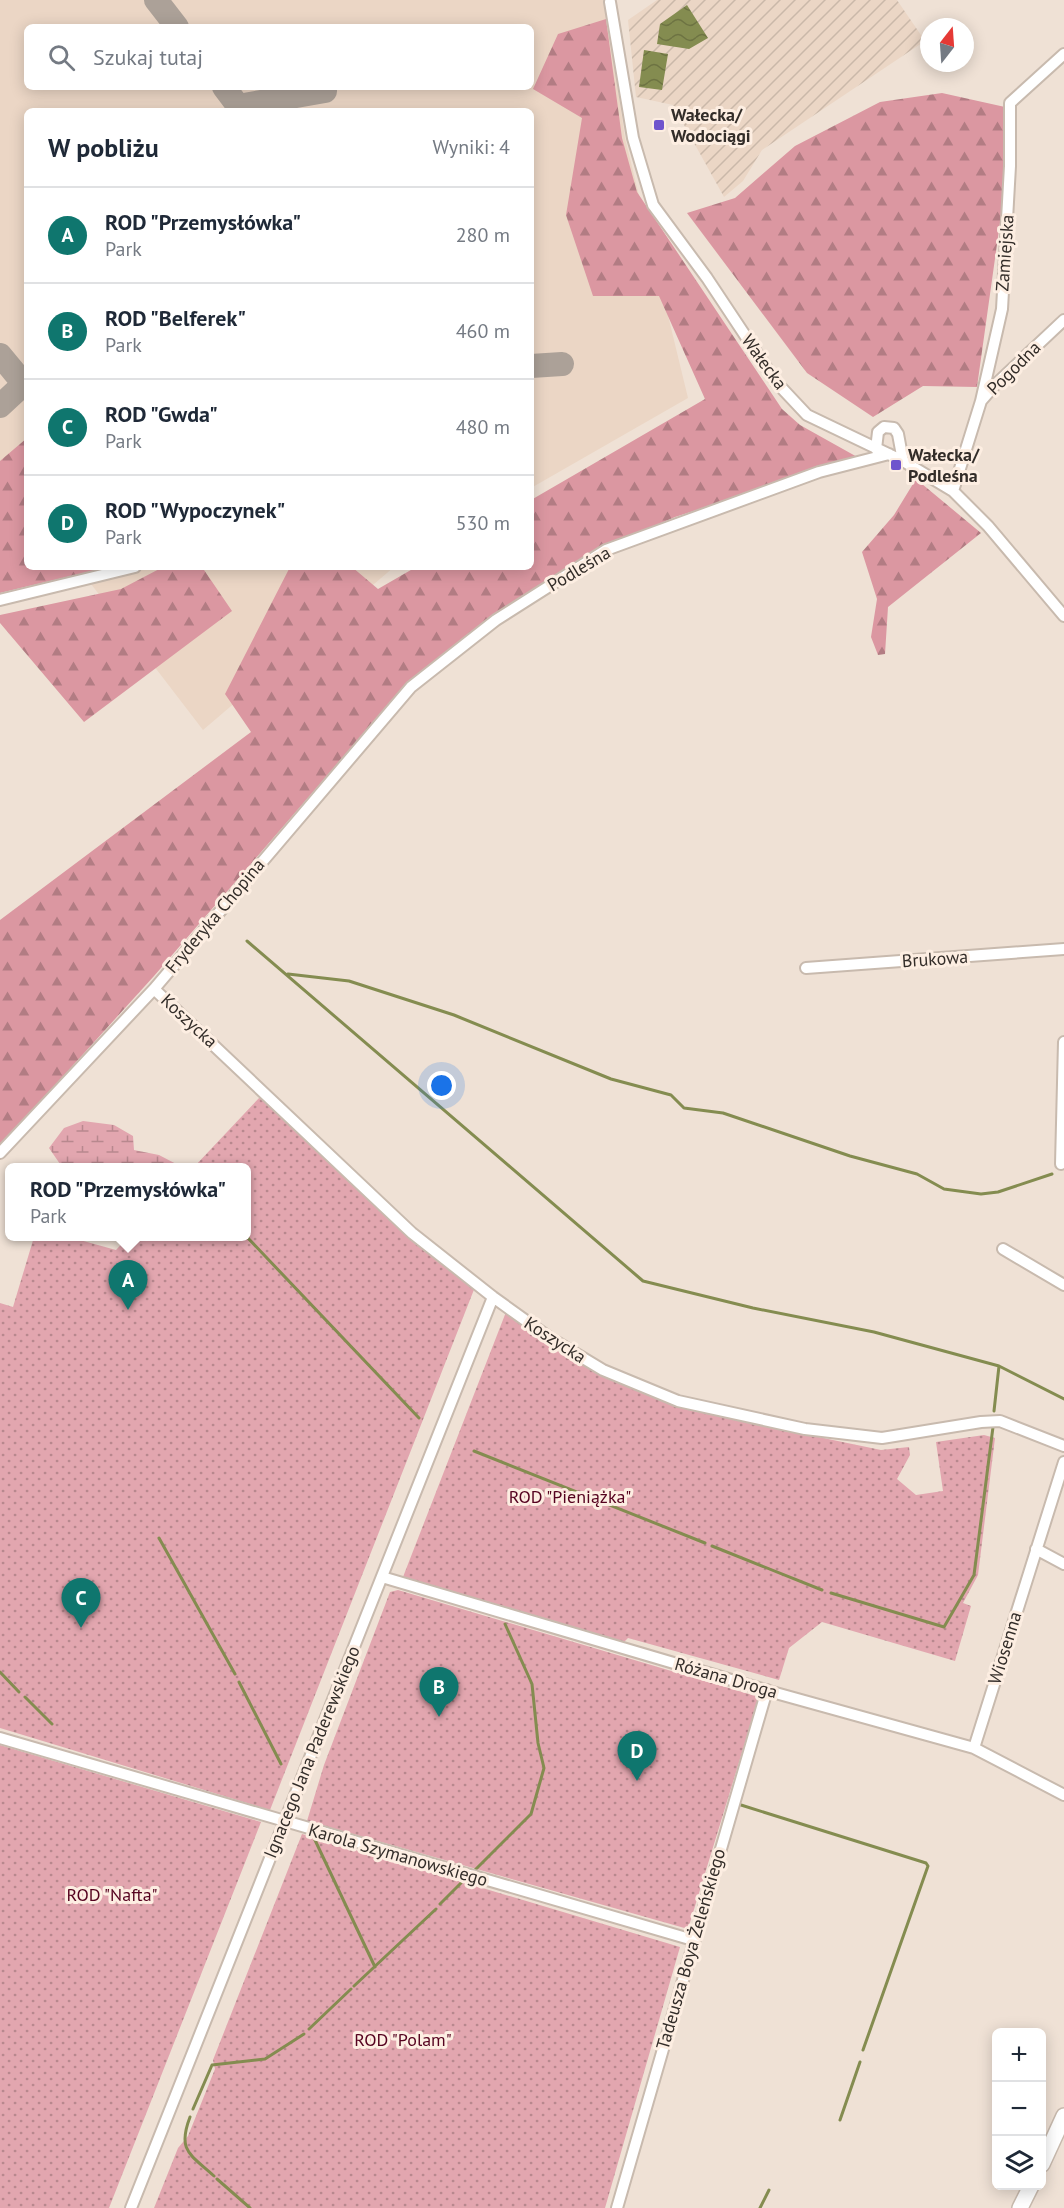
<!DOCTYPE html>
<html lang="pl">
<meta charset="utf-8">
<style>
:root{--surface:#fff;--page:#f2f2f3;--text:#1f2937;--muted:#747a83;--line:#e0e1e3;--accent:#0f766e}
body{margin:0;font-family:"PT Sans",sans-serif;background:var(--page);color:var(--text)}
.controls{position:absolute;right:18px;bottom:18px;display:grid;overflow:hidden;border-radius:9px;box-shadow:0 3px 15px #0003}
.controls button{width:54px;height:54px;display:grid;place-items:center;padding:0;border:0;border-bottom:2px solid var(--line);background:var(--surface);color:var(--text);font:30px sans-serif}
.compass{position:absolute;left:920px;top:18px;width:54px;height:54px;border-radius:50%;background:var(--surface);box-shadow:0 3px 15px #0003;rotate:17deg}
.you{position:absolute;left:442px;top:1086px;width:21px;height:21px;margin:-15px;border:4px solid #fff;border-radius:50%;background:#1a73e8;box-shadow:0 0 0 9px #1a73e833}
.badge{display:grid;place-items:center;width:39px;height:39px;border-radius:50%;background:var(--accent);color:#fff;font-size:20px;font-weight:700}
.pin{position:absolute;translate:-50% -50px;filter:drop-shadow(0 2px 3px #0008)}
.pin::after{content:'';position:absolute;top:32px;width:21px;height:18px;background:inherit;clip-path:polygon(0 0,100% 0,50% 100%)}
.popup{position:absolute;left:5px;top:1163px;width:246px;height:78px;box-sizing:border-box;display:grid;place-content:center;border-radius:9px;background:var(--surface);filter:drop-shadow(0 2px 4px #0005);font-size:20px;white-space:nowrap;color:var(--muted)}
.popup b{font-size:22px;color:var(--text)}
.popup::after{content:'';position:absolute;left:50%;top:100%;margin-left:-12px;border:12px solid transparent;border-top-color:var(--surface)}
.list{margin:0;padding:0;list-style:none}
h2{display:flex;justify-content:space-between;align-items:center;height:78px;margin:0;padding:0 24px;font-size:26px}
h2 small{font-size:20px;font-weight:400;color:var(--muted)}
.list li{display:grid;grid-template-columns:39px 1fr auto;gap:18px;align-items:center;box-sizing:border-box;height:96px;padding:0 24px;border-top:2px solid var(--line)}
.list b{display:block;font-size:22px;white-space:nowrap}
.list p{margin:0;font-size:20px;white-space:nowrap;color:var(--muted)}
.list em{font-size:20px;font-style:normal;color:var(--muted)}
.icon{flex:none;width:33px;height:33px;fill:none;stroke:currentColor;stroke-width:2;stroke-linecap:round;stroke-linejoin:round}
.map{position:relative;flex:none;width:1064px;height:2208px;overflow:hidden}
.search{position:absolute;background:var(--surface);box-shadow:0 3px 15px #0003;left:24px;top:24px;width:510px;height:66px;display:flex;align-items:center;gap:15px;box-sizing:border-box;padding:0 21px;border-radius:9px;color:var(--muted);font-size:22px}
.panel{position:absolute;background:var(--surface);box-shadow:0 3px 15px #0003;left:24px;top:108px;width:510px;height:462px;border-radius:9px}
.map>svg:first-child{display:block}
.built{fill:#ebd6c5;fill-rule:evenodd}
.industrial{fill:url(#industrial-furrows)}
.forest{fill:url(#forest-firs)}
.wetland{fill:url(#wetland-marsh)}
.garden{fill:url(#garden-dots)}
.water{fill:url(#water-waves)}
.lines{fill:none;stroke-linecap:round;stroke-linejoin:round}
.stream{stroke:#848c50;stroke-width:3}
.taxiway{stroke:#aca198;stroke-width:24}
.street-casing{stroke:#c8baae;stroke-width:14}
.secondary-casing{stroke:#c8baae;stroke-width:18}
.street{stroke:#fff;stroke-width:10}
.secondary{stroke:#fff;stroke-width:15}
.poi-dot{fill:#6f54cd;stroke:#fdeee2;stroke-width:2}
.labels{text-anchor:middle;stroke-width:6;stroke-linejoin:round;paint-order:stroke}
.poi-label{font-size:18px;font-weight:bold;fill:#332d29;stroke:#fdeee2;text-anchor:start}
.street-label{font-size:18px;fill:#332d29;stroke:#fdeee2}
.park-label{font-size:18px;fill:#55021f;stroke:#fdeee2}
</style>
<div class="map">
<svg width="1064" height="2208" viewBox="0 0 1064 2208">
<defs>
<pattern id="industrial-furrows" width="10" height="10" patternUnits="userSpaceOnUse" patternTransform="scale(1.5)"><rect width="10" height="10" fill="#ebd6c5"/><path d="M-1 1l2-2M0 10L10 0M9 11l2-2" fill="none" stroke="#cab8a9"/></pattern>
<pattern id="forest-firs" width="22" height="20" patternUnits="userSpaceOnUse" patternTransform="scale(1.5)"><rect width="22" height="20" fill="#db97a1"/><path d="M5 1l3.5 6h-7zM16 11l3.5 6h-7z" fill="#b27c83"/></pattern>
<pattern id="wetland-marsh" width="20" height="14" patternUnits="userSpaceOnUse" patternTransform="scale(1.5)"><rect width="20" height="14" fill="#e2a6af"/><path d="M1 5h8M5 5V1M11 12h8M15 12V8" fill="none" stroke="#b8888e"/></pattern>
<pattern id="garden-dots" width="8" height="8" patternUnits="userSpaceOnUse" patternTransform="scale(1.5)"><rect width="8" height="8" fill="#e2a6af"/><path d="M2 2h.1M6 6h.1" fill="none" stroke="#b8888e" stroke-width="1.8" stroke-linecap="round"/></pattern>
<pattern id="water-waves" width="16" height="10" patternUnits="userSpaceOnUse" patternTransform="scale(1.5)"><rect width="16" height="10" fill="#848c50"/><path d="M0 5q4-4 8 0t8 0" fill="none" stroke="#6d7342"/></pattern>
</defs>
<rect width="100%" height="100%" fill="#efe1d5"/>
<!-- built -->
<path class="built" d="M0,0H605L625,138L688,398L531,488V111H27V501L0,477ZM27,27H531V87H27Z
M78,567H394L203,730Z"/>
<!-- industrial -->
<path class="industrial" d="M657,0H897L925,41L762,150L743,181L724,197L673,105L636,97L628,20Z"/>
<!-- forest -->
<path class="forest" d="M606,19L622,138L637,192L782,409L800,425L859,458L675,517L592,554L409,681L154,976L0,1146V920L251,732L225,694L290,567H352L378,589L416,567H531V500L705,399L659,296H593L566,215L582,118L533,89L558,34Z
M942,93L1005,107L1006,180L977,387L923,386L873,417L807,373L687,213L735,198L795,146L880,102Z
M27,438V567H109L0,593V461Z
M916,479L981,533L888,607L885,654L878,655L871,637L877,599L862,552L894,515Z
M163,567H202L232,611L84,722L0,623V615L121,589Z"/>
<!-- wetland -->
<path class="wetland" d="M83,1121L114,1125L133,1136L134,1150L159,1155L182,1167L69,1168L60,1164L49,1148L64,1128Z"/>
<!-- garden -->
<path class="garden" d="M260,1097L419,1244L475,1287L270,1810L0,1728V1303L13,1307L34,1237H69L116,1250L128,1237L246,1236V1168L194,1167Z
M506,1312L556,1350L628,1387L665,1401L694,1411L881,1450L909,1447L910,1455L897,1479L916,1495L943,1491L936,1442L984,1435L995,1438L978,1575L963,1603L971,1606L955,1661L822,1622L789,1648L779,1680L628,1638L624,1642L403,1577Z
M398,1590L759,1697L688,1929L307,1821L324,1765L390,1592Z
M0,1745L261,1822L109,2208H0Z
M302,1834L680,1947L605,2208H154L178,2148L188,2136L215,2069L213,2060Z"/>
<!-- water -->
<path class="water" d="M687,5L708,38L689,49L657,44L660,24Z
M644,50L668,54L662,90L639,87Z"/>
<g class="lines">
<!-- stream -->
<path class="stream" d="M247,941L643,1281L753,1308L874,1332L999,1366L1064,1399
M288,974L349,981L454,1015L611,1079L671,1095L684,1108L723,1113L850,1156L917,1174L944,1189L981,1194L998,1192L1052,1174
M246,1236L419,1418
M994,1411L999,1366
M474,1451L705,1543
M159,1538L235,1674
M712,1546L822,1590
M831,1593L944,1627L974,1575L993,1427
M0,1672L19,1692
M239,1682L281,1764
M25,1697L52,1724
M741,1805L926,1863L928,1866L863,2050
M314,1838L375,1967
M475,1870L531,1814L544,1768L538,1743L532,1684L505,1624
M440,1904L461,1883
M354,1986L436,1909
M309,2029L351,1989
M193,2109L212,2065L265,2059L304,2034
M190,2117C177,2151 190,2154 214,2176
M840,2120L860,2062
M217,2179L250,2208
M760,2208L769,2190"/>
<!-- taxiway -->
<path class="taxiway" d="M156,0L177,27
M224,87L242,111
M238,106L325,91
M0,355L24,384
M531,366L562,364
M0,406L27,381"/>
<!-- street casing -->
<g class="street-casing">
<path id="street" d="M610,2L633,138L653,205L707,278L776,382L807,415L903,461L953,491L988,526L1064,616
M981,401L1002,309L1010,166V103L1064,54
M876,449L878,432L884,427L894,428L898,434L903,461
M953,491L981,401L995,385L1064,320
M0,600L135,567
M806,968L1064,949
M154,989L412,1233L493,1297L550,1338L603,1370L678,1401L805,1429L882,1438L981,1422L1000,1421L1064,1446
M0,1153L154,989L411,687L496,620L606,550L819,472L889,454
M1061,1164L1064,1042
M1003,1249L1064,1285
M1036,1549L1064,1564
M382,1577L772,1692L974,1748L1064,1795
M0,1738L693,1940
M974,1748L1064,1462
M131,2208L493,1297
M617,2208L767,1690"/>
</g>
<!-- secondary casing -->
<g class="secondary-casing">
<path id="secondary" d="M1042,2164L1064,2116
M1020,2208L1031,2186"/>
</g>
<!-- street -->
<use href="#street" class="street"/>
<!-- secondary -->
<use href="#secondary" class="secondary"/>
</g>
<!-- markers -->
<g class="poi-dot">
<rect x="653" y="119" width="12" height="12" rx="3"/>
<rect x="890" y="459" width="12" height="12" rx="3"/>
</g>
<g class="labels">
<!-- poi labels -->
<g class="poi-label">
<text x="671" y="121">Wałecka/<tspan x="671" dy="21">Wodociągi</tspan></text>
<text x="908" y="461">Wałecka/<tspan x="908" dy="21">Podleśna</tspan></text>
</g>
<!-- street labels -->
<g class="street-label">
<text transform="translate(1005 253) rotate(-86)" y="6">Zamiejska</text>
<text transform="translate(764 362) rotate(54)" y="6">Wałecka</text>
<text transform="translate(1014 368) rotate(-45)" y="6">Pogodna</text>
<text transform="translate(579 569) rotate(-31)" y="6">Podleśna</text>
<text transform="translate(215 916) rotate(-50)" y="6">Fryderyka Chopina</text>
<text transform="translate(935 959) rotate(-4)" y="6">Brukowa</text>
<text transform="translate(189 1021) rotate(43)" y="6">Koszycka</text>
<text transform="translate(555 1340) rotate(33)" y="6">Koszycka</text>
<text transform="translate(1005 1648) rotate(-73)" y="6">Wiosenna</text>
<text transform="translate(726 1678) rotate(16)" y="6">Różana Droga</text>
<text transform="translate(312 1752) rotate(-68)" y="6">Ignacego Jana Paderewskiego</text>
<text transform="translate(398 1855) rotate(16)" y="6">Karola Szymanowskiego</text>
<text transform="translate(691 1949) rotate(-74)" y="6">Tadeusza Boya Żeleńskiego</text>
</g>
<!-- park labels -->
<g class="park-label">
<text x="570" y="1503">ROD "Pieniążka"</text>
<text x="112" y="1901">ROD "Nafta"</text>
<text x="403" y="2046">ROD "Polam"</text>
</g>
</g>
</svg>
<div class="controls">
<button>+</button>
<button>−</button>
<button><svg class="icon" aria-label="layers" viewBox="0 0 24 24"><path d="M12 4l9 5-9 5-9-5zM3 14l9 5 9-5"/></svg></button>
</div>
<svg class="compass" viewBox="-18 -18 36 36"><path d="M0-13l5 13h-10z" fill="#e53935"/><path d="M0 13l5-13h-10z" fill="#747a83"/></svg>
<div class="you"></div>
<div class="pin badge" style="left:128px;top:1310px">A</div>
<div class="popup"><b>ROD &quot;Przemysłówka&quot;</b>Park</div>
<div class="pin badge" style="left:439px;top:1717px">B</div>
<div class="pin badge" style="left:81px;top:1628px">C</div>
<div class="pin badge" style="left:637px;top:1781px">D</div>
<div class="search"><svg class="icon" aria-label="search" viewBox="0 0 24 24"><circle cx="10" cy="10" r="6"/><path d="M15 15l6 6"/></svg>Szukaj tutaj</div>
<section class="panel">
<h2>W pobliżu<small>Wyniki: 4</small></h2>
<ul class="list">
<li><span class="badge">A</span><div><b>ROD &quot;Przemysłówka&quot;</b><p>Park</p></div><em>280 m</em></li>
<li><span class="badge">B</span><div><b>ROD &quot;Belferek&quot;</b><p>Park</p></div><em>460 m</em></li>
<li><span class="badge">C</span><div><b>ROD &quot;Gwda&quot;</b><p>Park</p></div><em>480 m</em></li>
<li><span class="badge">D</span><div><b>ROD &quot;Wypoczynek&quot;</b><p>Park</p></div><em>530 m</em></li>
</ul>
</section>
</div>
